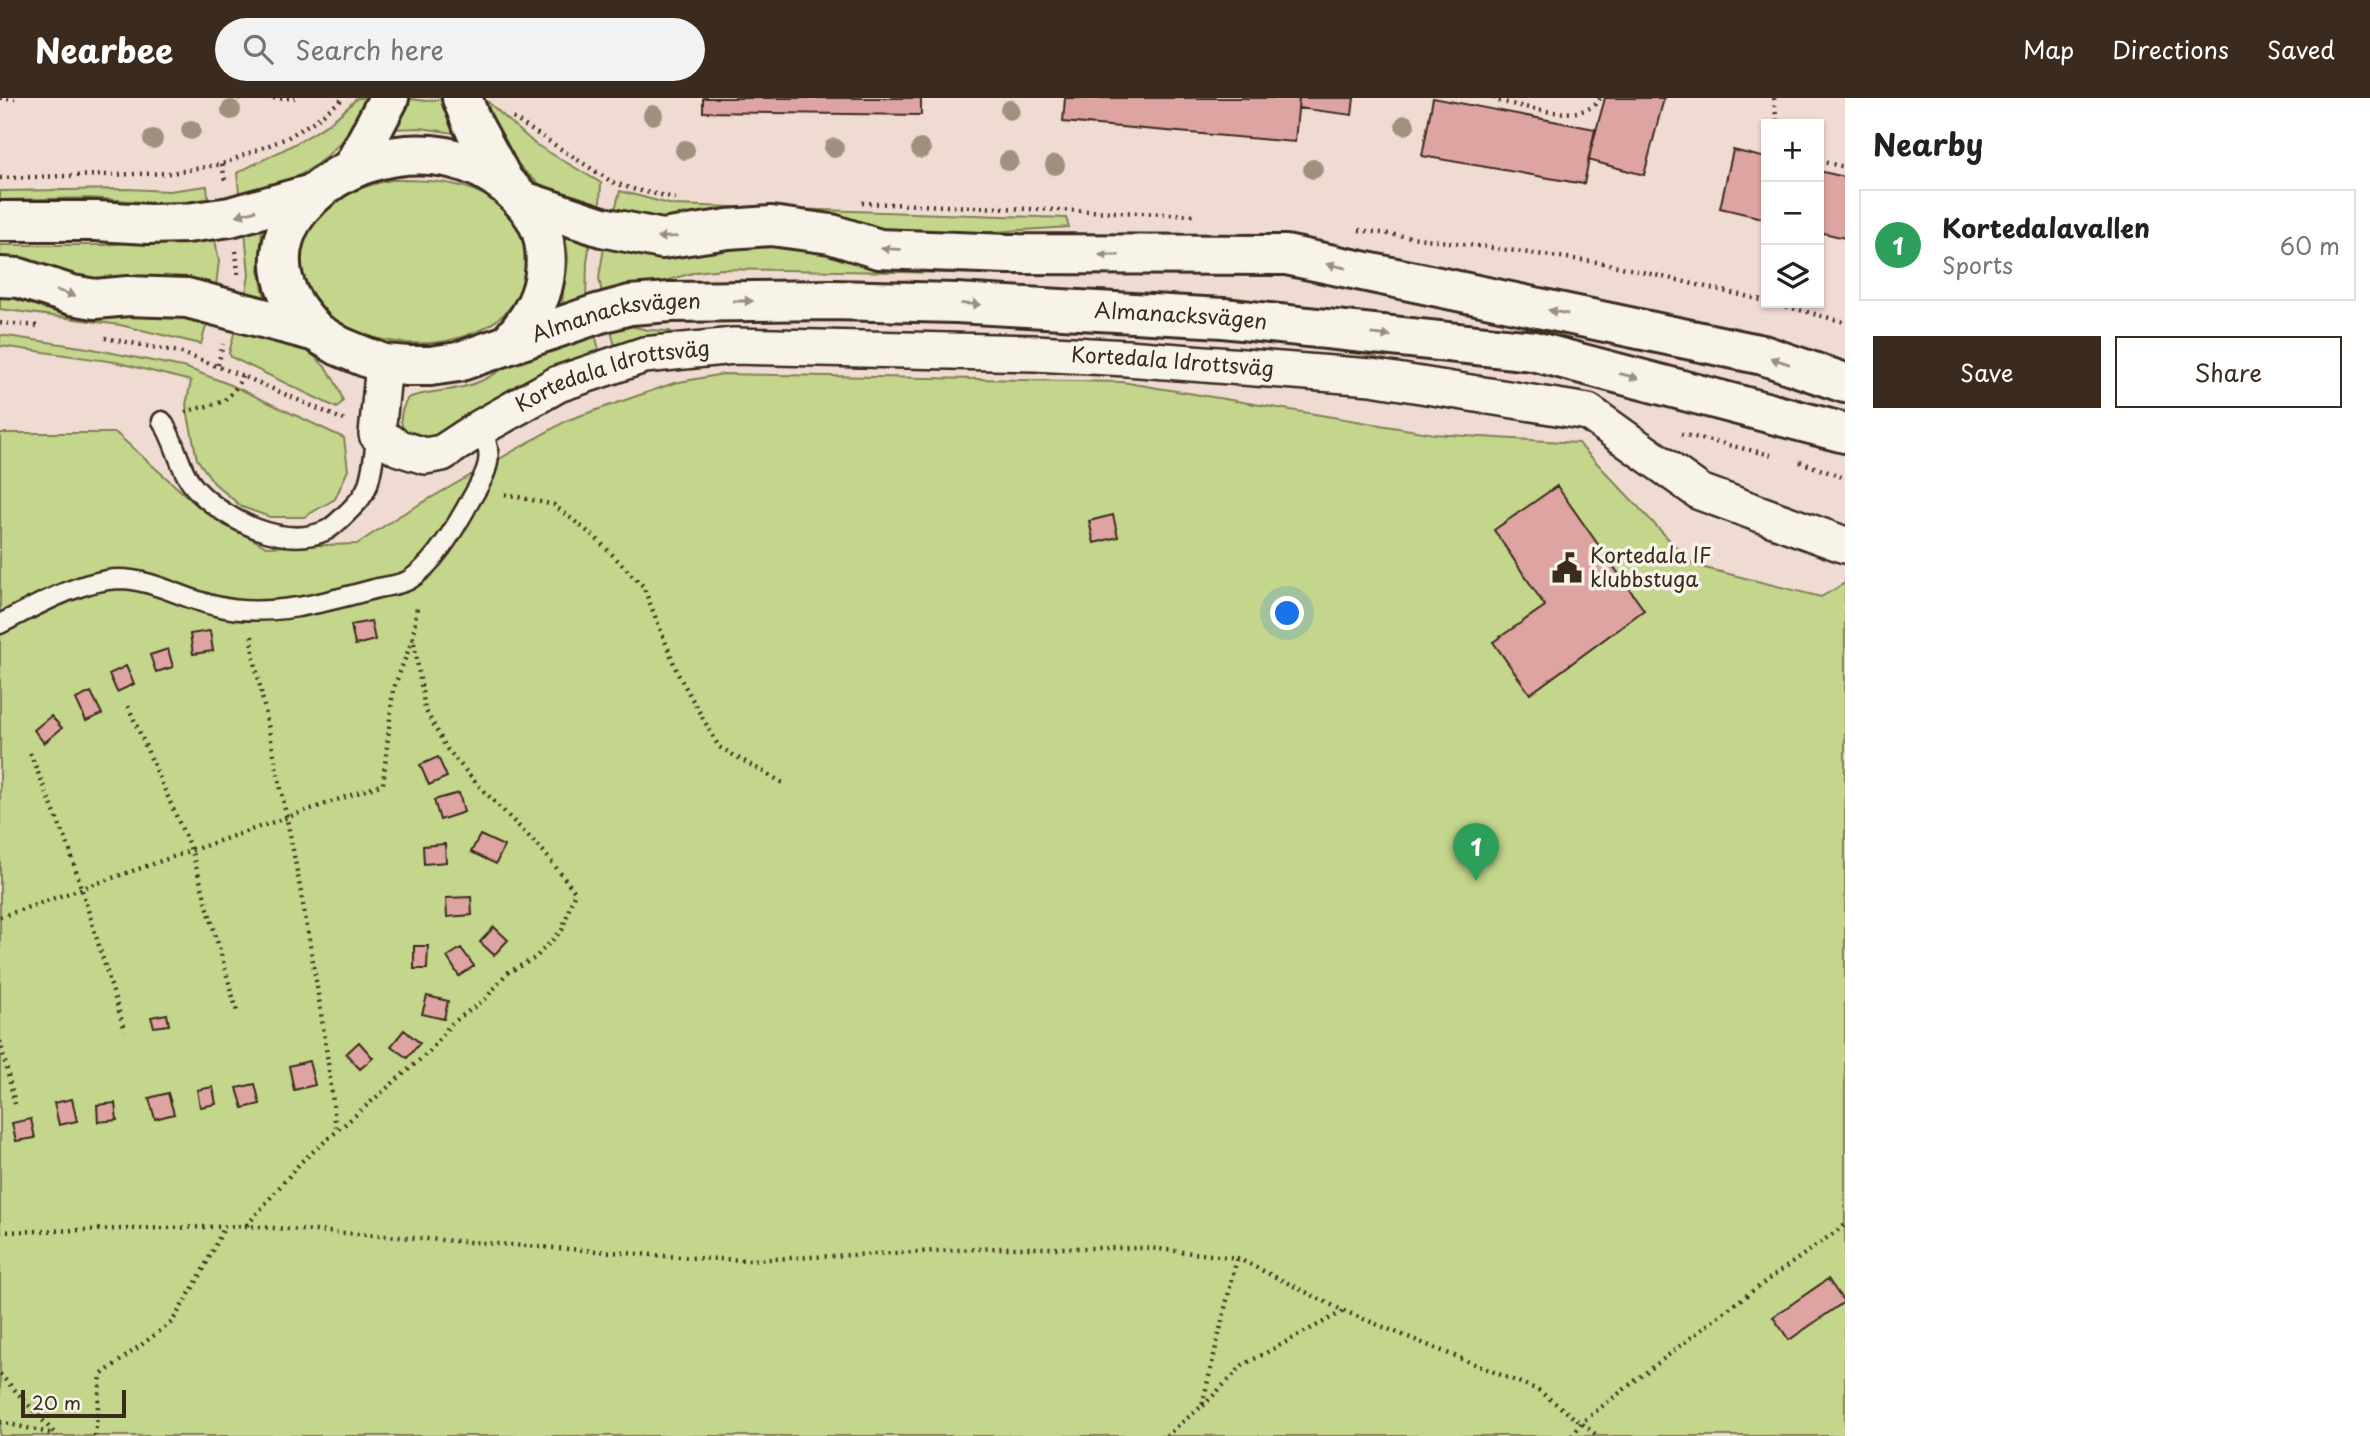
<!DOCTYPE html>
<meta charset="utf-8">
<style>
:root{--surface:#fff;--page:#f2f2f2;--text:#202124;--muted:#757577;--line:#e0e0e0;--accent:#3b2a1e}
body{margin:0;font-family:"Playpen Sans",sans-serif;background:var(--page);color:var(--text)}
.controls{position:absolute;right:21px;top:21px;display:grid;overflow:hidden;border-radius:0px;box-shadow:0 2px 5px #0004}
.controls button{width:63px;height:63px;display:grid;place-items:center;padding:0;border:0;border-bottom:2px solid var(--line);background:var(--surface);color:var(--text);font:35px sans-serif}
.scale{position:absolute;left:21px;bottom:18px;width:105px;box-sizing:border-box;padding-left:7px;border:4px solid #3b2a1e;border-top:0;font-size:19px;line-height:24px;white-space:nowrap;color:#3b2a1e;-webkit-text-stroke:5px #f7f3e8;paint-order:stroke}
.you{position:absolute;left:1288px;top:516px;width:24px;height:24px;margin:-18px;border:5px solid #fff;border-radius:50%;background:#1a73e8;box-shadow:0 0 0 10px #1a73e833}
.badge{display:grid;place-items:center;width:46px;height:46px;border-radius:50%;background:var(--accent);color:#fff;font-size:23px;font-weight:700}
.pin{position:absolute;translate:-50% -58px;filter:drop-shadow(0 2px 4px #0008)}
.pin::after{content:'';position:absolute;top:37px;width:24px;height:21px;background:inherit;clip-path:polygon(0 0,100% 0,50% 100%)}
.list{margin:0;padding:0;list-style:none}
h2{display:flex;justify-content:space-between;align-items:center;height:91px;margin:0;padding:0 28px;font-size:30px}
h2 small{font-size:23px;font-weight:400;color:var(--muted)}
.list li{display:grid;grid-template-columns:46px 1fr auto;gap:21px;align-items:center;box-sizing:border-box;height:112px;margin:0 14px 14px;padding:0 14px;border:2px solid var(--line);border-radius:0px}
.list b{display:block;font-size:26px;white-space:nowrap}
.list p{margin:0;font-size:23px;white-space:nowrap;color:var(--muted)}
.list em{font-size:23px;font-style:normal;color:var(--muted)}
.actions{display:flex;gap:14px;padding:21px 28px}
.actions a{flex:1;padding:16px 0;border:2px solid var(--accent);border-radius:0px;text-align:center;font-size:24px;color:var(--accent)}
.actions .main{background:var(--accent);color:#fff}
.icon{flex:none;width:38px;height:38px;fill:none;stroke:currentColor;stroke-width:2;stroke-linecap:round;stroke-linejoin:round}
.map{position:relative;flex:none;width:1845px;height:1338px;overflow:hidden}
header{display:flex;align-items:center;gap:42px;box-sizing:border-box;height:98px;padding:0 35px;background:var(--accent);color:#fff}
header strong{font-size:33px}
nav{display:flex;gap:38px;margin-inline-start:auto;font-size:24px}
.search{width:490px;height:63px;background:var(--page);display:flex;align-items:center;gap:18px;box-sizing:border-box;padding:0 24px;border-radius:38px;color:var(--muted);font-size:26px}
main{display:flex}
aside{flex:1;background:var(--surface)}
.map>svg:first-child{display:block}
.green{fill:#c3d68b;stroke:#7f8054;stroke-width:2}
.building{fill:#dea4a2;stroke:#3b2a1e;stroke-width:2}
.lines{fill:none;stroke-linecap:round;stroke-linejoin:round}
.lane-casing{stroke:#3b2a1e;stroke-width:23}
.street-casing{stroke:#3b2a1e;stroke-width:40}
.secondary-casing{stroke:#3b2a1e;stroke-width:44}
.path{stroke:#3b2a1e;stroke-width:4.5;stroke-dasharray:2 5;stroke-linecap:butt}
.lane{stroke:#f7f3e8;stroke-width:18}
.street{stroke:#f7f3e8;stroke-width:35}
.secondary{stroke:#f7f3e8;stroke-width:38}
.tree{fill:#9f917e}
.oneway{fill:#998e83}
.labels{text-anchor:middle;stroke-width:7;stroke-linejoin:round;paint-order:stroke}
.street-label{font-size:21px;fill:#3b2a1e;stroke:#f7f3e8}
.poi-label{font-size:21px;fill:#3b2a1e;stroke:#f7f3e8;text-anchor:start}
</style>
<header>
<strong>Nearbee</strong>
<div class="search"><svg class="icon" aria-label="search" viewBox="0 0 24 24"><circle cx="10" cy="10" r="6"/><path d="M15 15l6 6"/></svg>Search here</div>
<nav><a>Map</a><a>Directions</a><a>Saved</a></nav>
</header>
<main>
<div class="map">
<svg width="1845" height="1338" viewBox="0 0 1845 1338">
<rect width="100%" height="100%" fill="#f0dbd3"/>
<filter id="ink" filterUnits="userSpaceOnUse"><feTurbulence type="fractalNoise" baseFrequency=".0143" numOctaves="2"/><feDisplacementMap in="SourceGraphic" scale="14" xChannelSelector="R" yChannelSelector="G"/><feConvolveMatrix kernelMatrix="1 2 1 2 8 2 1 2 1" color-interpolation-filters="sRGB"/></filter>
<g filter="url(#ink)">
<!-- green -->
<path class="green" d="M357,0H376C333,60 310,79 240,104L237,75C279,53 325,36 357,0Z
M403,0L426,3L444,1L458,31L454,35L421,30L391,31Z
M488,4L535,46L601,85L600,106L596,115C580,108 562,101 547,91C514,70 497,40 478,7Z
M391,82C440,81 490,84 518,130C527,145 528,164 524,181C501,281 275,261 304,142C314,104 357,89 391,82Z
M207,88L209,109L90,100L0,102V93L127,91L169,93Z
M620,93L673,107L1066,120L1069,129L904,140L680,128L613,119Z
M262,131L259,173L266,205L245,200L249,177L245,133Z
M567,131L591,137L587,164L586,203L564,211C559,199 568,175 568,160C568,150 563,141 567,131Z
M214,136L219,163L216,188L159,184L111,188L0,166V147H105Z
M605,143L796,144L822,156L984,171L1005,176L722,171L696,174L603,201L599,180Z
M0,193L209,218L201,246L120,227L0,211Z
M237,224C284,242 327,249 343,303L337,310L231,259L229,255Z
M621,226L648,232L670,233L673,236L672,239L615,248L610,229Z
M593,229L600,255C575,264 548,271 524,283C488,301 457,336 416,342C397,333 398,316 408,300C430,292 454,294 476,285C495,278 510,265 528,256C549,245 572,238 593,229Z
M0,237L88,250L187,270L231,287L344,340L348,372L335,401L304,419H270L242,409L214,385L197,361L186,307L191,283L115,264L0,248Z
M723,276L1122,284L1434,336L1578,345L1693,467L1821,499L1845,485V1338H0V335H116L200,410L266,449L357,446L399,418L568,322L674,285Z"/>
<!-- building -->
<path class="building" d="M703,0H921V17L703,14Z
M1065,0H1299L1295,44L1063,24Z
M1299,0H1354L1352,17L1298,10Z
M1433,0L1595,31L1584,86L1422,58Z
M1605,0H1664L1644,77L1588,62Z
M1733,52L1766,60V121L1720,110Z
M1819,73L1845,79V140L1819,134Z
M1557,388L1644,512L1530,596L1493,544L1545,508L1494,432Z
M1113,417L1118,439L1094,445L1089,423Z
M371,523L375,542L355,547L351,527Z
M210,533L213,553L193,556L190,536Z
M168,551L173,569L156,574L150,557Z
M126,568L134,586L117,594L109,576Z
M91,594L102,616L86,623L76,601Z
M51,618L62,630L44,645L34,632Z
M438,659L447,679L429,687L420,667Z
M459,695L464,714L440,722L434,702Z
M480,737L504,748L496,766L471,754Z
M445,746L446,764L424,766L423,748Z
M471,799L472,817L447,819L446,800Z
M494,829L508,842L494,857L480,844Z
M414,848H428L427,871H414Z
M461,850L474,868L459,878L447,859Z
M427,898L448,903L444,921L422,916Z
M167,916L169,927L154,929L151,919Z
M404,932L420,945L407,960L391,948Z
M359,944L373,960L360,971L346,956Z
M309,963L315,987L294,992L289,968Z
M255,986L260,1006L243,1010L237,990Z
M213,989L216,1006L200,1009L197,992Z
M168,995L174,1016L155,1021L149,1000Z
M72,1001L77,1023L59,1027L54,1005Z
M115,1005L117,1022L98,1024L97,1007Z
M31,1021L35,1040L16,1043L12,1025Z
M1828,1181L1844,1204L1789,1242L1773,1219Z"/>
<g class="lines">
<!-- lane casing -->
<g class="lane-casing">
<path id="lane" d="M162,323C176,343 179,372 195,390C224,422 285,452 327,432C334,428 341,421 347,415C355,407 363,400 367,389C373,374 374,353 377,336
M0,526C34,509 80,482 119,481C152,481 184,501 216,508C268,521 327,504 378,490C387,488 400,487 409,482C432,468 452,435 465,412C481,382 500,363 480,330"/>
</g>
<!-- street casing -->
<g class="street-casing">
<g id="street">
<path id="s1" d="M384,266L377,336L399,350L425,358L442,355L480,330L558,286L644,257L734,248L1035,255L1127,260L1371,279L1588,314L1700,394L1845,447"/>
</g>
</g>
<!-- secondary casing -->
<g class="secondary-casing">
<g id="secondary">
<path d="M462,0L472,25L504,84"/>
<path d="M353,69L389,0"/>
<path d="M523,103L602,129L662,141L728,131L771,128L831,136L879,151L1008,156L1286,157L1763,257L1845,285"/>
<path d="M0,123H96L149,126L187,125L230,119L312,96"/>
<path id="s2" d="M0,179L19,180L72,197L95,201L128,198L187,200L316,234L339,248L363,258L384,266L408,268H430L458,264L597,216L630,207L670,204L832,202L956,205L1223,220L1533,253L1845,335"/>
<path d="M316,234C306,222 294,210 288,195C275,166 280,135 300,111C352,47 459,35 518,98C530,110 541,126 544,143C551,184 537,215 509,245"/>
</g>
</g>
<!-- path -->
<path class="path" d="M0,0H15
M238,0H295
M1494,0V2C1521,7 1584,29 1600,0
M1774,0L1777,26
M513,20L612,84L636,92L675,100
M1819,63L1845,69
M222,66L225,82
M0,80L171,75L222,66L287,40L316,22L344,0
M862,105L1196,117
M1359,132L1604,165L1766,203
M236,153L238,176
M1773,205L1845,224
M0,225L41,228
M105,240L179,254L243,278L344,322
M218,267L223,246
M185,314C218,303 224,312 243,278
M1681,336L1771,357
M1800,364L1845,380
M505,396L554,407L596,440L643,488L678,576L719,649L785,686
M252,538L253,555C286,713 319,871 336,1032
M128,608L192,754L237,913
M30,655L69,750L125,933
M0,819L383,686L393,592L413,540
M0,943L15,1006
M247,1127L301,1064L430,953L450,927L486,900L507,875L535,860L562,832L575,794L543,753L477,686L447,651L425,611L413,539L417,508
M0,1134L246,1128L694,1160L750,1162L998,1150H1149L1237,1160L1344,1213L1538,1292L1598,1338
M0,1276L57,1338
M1203,1308L1243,1267L1344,1213
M0,1324L54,1336
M95,1338L101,1277L172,1224L200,1178L224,1130
M1166,1338L1202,1308L1237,1160
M1572,1338L1582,1324L1733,1207L1845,1127"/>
<!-- lane -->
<use href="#lane" class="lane"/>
<!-- street -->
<use href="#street" class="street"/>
<!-- secondary -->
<use href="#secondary" class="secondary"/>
</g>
<!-- trees -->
<g class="tree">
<circle cx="231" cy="12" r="10"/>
<circle cx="1010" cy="12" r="10"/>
<circle cx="653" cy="17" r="10"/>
<circle cx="1405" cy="27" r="10"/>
<circle cx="191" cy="32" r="10"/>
<circle cx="153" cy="41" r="10"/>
<circle cx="834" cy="50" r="10"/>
<circle cx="921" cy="51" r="10"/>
<circle cx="685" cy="52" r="10"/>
<circle cx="1009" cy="63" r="10"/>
<circle cx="1055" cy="67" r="10"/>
<circle cx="1313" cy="71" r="10"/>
</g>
<!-- one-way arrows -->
<defs><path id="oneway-solid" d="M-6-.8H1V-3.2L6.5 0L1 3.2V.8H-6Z" transform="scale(1.75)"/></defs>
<g class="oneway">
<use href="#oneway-solid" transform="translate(246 115) rotate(164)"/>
<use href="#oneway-solid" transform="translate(667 139) rotate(178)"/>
<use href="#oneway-solid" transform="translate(891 151) rotate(-177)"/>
<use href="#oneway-solid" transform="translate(1109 157) rotate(-180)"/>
<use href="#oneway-solid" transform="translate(1336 168) rotate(-168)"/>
<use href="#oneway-solid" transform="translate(66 195) rotate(16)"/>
<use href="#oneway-solid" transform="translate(743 203)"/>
<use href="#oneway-solid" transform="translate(971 206) rotate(2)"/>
<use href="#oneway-solid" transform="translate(1558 214) rotate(-168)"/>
<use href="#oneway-solid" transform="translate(1381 237) rotate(6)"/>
<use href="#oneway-solid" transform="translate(1780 263) rotate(-161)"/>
<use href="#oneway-solid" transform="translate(1629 278) rotate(15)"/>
</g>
</g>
<!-- icons -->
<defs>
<g id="civic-bare" transform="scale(2.415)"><path d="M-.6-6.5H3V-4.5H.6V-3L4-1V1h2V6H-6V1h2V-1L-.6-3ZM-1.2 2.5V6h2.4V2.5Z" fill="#3b2a1e" stroke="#f7f3e8" stroke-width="2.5" paint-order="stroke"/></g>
</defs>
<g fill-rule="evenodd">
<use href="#civic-bare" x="1567" y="470"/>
</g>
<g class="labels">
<!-- street labels -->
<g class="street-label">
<text dy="7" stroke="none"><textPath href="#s2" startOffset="1206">Almanacksvägen</textPath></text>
<text dy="7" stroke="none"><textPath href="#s2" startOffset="639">Almanacksvägen</textPath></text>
<text dy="7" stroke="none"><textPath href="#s1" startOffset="896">Kortedala Idrottsväg</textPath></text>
<text dy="7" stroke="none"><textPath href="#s1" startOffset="331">Kortedala Idrottsväg</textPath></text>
</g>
<!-- poi labels -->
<g class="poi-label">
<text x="1590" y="465">Kortedala IF<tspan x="1590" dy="24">klubbstuga</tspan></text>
</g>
</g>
</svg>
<div class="controls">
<button>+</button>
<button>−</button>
<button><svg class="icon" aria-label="layers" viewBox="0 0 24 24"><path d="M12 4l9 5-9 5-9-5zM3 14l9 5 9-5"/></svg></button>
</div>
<div class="scale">20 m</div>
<div class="you"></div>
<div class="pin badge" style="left:1476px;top:783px;background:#2e9e5b">1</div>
</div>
<aside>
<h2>Nearby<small></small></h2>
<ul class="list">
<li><span class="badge" style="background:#2e9e5b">1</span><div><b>Kortedalavallen</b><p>Sports</p></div><em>60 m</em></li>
</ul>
<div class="actions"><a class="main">Save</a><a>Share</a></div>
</aside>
</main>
